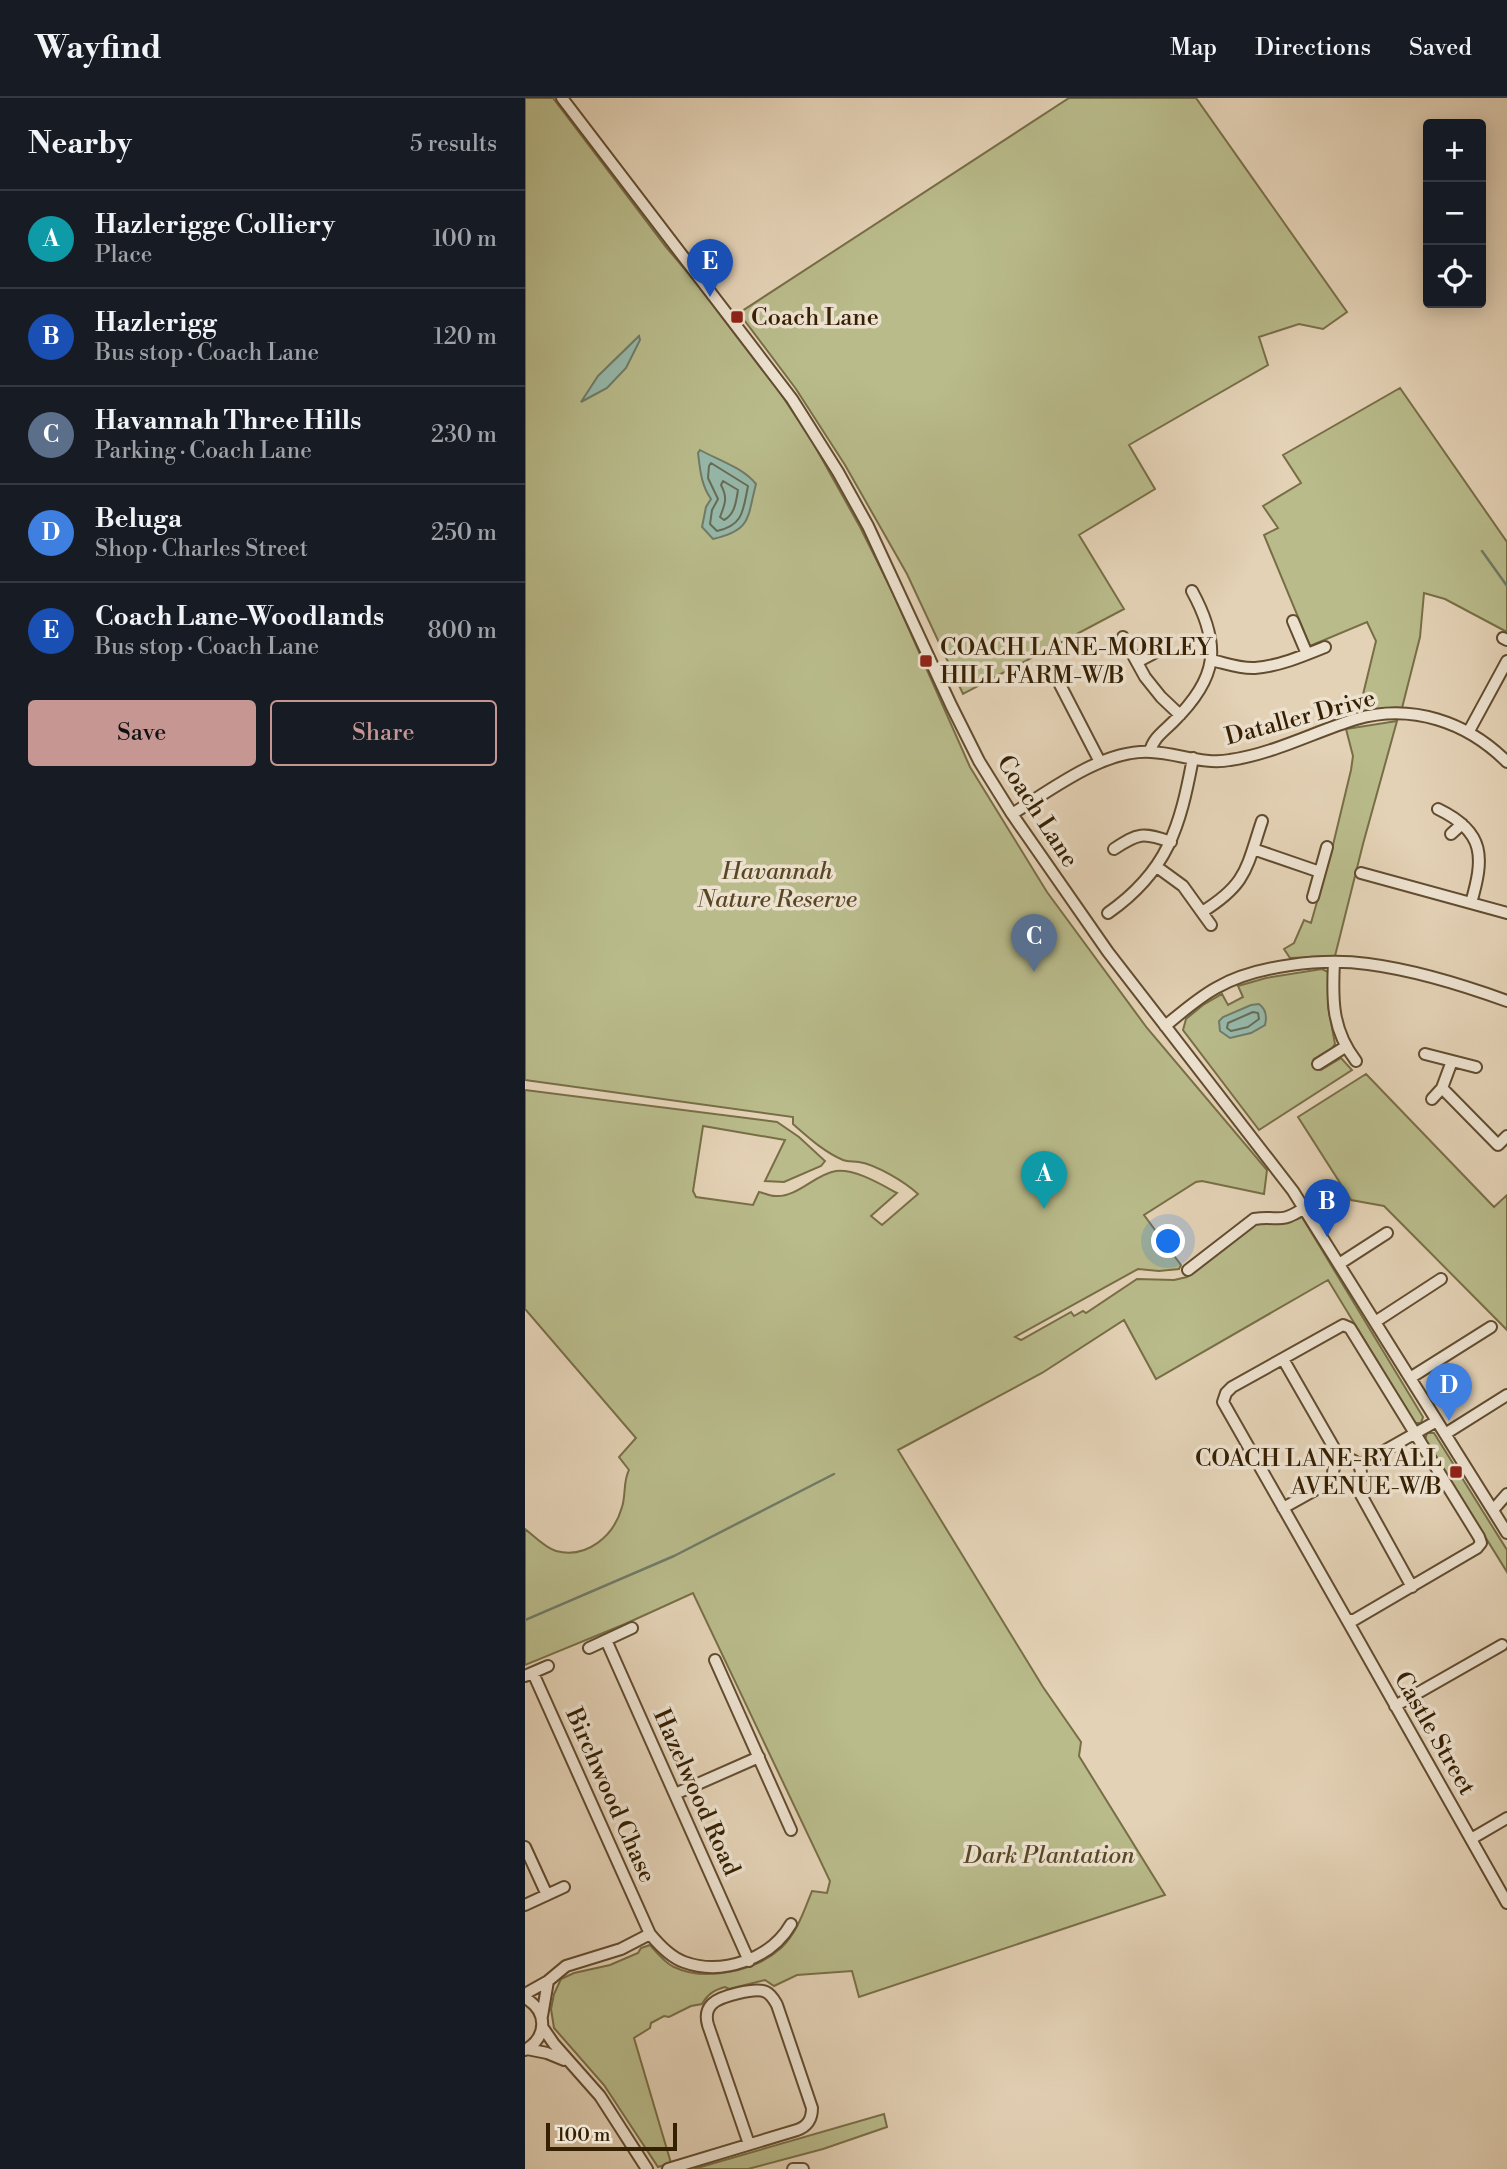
<!DOCTYPE html>
<meta charset="utf-8">
<style>
:root{--surface:#171b24;--page:#20242c;--text:#f1f3f6;--muted:#9ea1a6;--line:#363941;--accent:#c59692}
body{margin:0;font-family:"Libre Bodoni",serif;background:var(--page);color:var(--text)}
.controls{position:absolute;right:21px;top:21px;display:grid;overflow:hidden;border-radius:7px;box-shadow:0 4px 18px #0003}
.controls button{width:63px;height:63px;display:grid;place-items:center;padding:0;border:0;border-bottom:2px solid var(--line);background:var(--surface);color:var(--text);font:35px sans-serif}
.scale{position:absolute;left:21px;bottom:18px;width:131px;box-sizing:border-box;padding-left:7px;border:4px solid #362002;border-top:0;font-size:19px;line-height:24px;white-space:nowrap;color:#362002;-webkit-text-stroke:5px #ede2d0;paint-order:stroke}
.you{position:absolute;left:644px;top:1144px;width:24px;height:24px;margin:-18px;border:5px solid #fff;border-radius:50%;background:#1a73e8;box-shadow:0 0 0 10px #1a73e833}
.badge{display:grid;place-items:center;width:46px;height:46px;border-radius:50%;background:var(--accent);color:#fff;font-size:23px;font-weight:700}
.pin{position:absolute;translate:-50% -58px;filter:drop-shadow(0 2px 4px #0008)}
.pin::after{content:'';position:absolute;top:37px;width:24px;height:21px;background:inherit;clip-path:polygon(0 0,100% 0,50% 100%)}
.list{margin:0;padding:0;list-style:none}
h2{display:flex;justify-content:space-between;align-items:center;height:91px;margin:0;padding:0 28px;font-size:30px}
h2 small{font-size:23px;font-weight:400;color:var(--muted)}
.list li{display:grid;grid-template-columns:46px 1fr auto;gap:21px;align-items:center;box-sizing:border-box;height:98px;padding:0 28px;border-top:2px solid var(--line)}
.list b{display:block;font-size:26px;white-space:nowrap}
.list p{margin:0;font-size:23px;white-space:nowrap;color:var(--muted)}
.list em{font-size:23px;font-style:normal;color:var(--muted)}
.actions{display:flex;gap:14px;padding:21px 28px}
.actions a{flex:1;padding:16px 0;border:2px solid var(--accent);border-radius:7px;text-align:center;font-size:24px;color:var(--accent)}
.actions .main{background:var(--accent);color:#111}
.icon{flex:none;width:38px;height:38px;fill:none;stroke:currentColor;stroke-width:2;stroke-linecap:round;stroke-linejoin:round}
.map{position:relative;flex:none;width:982px;height:2071px;overflow:hidden}
header{display:flex;align-items:center;gap:42px;box-sizing:border-box;height:98px;padding:0 35px;background:var(--surface);border-bottom:2px solid var(--line)}
header strong{font-size:33px}
nav{display:flex;gap:38px;margin-inline-start:auto;font-size:24px}
main{display:flex}
aside{flex:1;background:var(--surface)}
.map>svg:first-child{display:block}
.green{fill:#b9bb8b;stroke:#786e46;stroke-width:2}
.water{fill:#96b8aa;stroke:#707b67;stroke-width:2}
.lines{fill:none;stroke-linecap:round;stroke-linejoin:round}
.shore{stroke:#666c56;stroke-width:2}
.stream{stroke:#707b67;stroke-width:2.5}
.minor-casing{stroke:#624c2f;stroke-width:14}
.minor{stroke:#ede2d0;stroke-width:10}
.poi-dot{fill:#8f2418;stroke:#ede2d0;stroke-width:2.5}
.labels{text-anchor:middle;stroke-width:7;stroke-linejoin:round;paint-order:stroke}
.poi-label{font-size:24px;fill:#362002;stroke:#ede2d0;text-anchor:start}
.street-label{font-size:24px;fill:#362002;stroke:#ede2d0}
.park-label{font-size:24px;font-style:italic;fill:#574724;stroke:#ede2d0}
</style>
<header>
<strong>Wayfind</strong>
<nav><a>Map</a><a>Directions</a><a>Saved</a></nav>
</header>
<main>
<aside>
<h2>Nearby<small>5 results</small></h2>
<ul class="list">
<li><span class="badge" style="background:#0f9aa8">A</span><div><b>Hazlerigge Colliery</b><p>Place</p></div><em>100 m</em></li>
<li><span class="badge" style="background:#1a4fb4">B</span><div><b>Hazlerigg</b><p>Bus stop · Coach Lane</p></div><em>120 m</em></li>
<li><span class="badge" style="background:#5c6f8a">C</span><div><b>Havannah Three Hills</b><p>Parking · Coach Lane</p></div><em>230 m</em></li>
<li><span class="badge" style="background:#3f7fe0">D</span><div><b>Beluga</b><p>Shop · Charles Street</p></div><em>250 m</em></li>
<li><span class="badge" style="background:#1a4fb4">E</span><div><b>Coach Lane-Woodlands</b><p>Bus stop · Coach Lane</p></div><em>800 m</em></li>
</ul>
<div class="actions"><a class="main">Save</a><a>Share</a></div>
</aside>
<div class="map">
<svg width="982" height="2071" viewBox="0 0 982 2071">
<rect width="100%" height="100%" fill="#e4d2b6"/>
<filter id="stains"><feTurbulence type="fractalNoise" baseFrequency=".00286" numOctaves="4"/><feColorMatrix values="0 0 0 0 .2 0 0 0 0 .09 0 0 0 0 .02 0 0 0 .5 -.17"/></filter>
<radialGradient id="worn" r=".72"><stop offset=".6" stop-color="#630" stop-opacity="0"/><stop offset="1" stop-color="#630" stop-opacity=".3"/></radialGradient>
<!-- green -->
<path class="green" d="M0,0H28L141,149L190,207L246,281L287,343L335,429L367,493L445,669L522,794L622,930L742,1072L739,1096L677,1083L671,1084L619,1117L656,1167L654,1171L634,1173L613,1171L490,1239L496,1242L546,1214L549,1218L558,1213L561,1215L612,1181L649,1182L662,1179L734,1124C750,1125 762,1126 777,1119L898,1319L896,1325H890L803,1182L631,1281L599,1222L517,1275L373,1352L518,1589L556,1644L554,1658L640,1797L334,1899L327,1873L272,1877L249,1888L240,1882L204,1891L200,1889C189,1892 183,1896 177,1906L166,1908L144,1919L139,1918L126,1925L125,1930L109,1940L146,2065L133,2069L79,1987L29,1930L26,1911L29,1896L36,1881L49,1875L85,1867L113,1855L116,1850L125,1847C132,1855 140,1865 149,1869C180,1884 231,1873 256,1850C272,1835 279,1813 287,1793L302,1795L305,1783L168,1495L100,1526L0,1567V1431C9,1438 20,1450 31,1453C62,1461 89,1438 97,1409C101,1397 98,1383 104,1372L94,1359L111,1340L0,1211V992L252,1024L274,1039L300,1063L296,1068L259,1084L240,1083L260,1042L178,1028L168,1093L171,1099L228,1107L234,1094C239,1095 245,1098 250,1098C272,1100 290,1076 311,1073C331,1071 355,1086 372,1095L346,1118L357,1127L393,1096C380,1084 352,1067 334,1064C329,1063 323,1064 318,1062C299,1054 283,1039 268,1026V1019L0,982Z
M544,0H671L822,214L798,231L774,226L734,239L743,267L604,347L630,391L554,437L599,511L438,596L382,476L320,367L271,291L214,215Z
M875,290L982,444V534L920,501L899,495L895,539L877,610L852,611L833,617L851,543L842,524L785,548L739,437L753,430L738,408L776,385L758,357Z
M872,623L838,746L810,858L765,860L759,851L769,845L779,822L786,825L807,751L826,672L828,658L821,631Z
M797,871L803,874V908L810,946L807,950L789,961L796,972L816,960L827,972L734,1032L658,932L661,921L678,907L697,896L703,907L718,899L713,888L741,880Z
M841,976L969,1109L982,1097V1232L859,1108L826,1102L773,1019Z
M902,1335H909L982,1452V1474L900,1342Z
M359,2016L362,2029L298,2051L223,2071H169Z"/>
<!-- water -->
<path class="water" d="M114,238L115,242L101,270L82,290L56,304L73,278Z
M175,352C193,362 217,369 231,386C222,420 227,432 188,441L177,429L181,409L186,401C176,387 175,371 173,355Z
M734,906C741,911 742,919 740,927L726,935L705,940L695,933L694,923L698,919L726,907Z"/>
<g class="lines">
<!-- shore -->
<path class="shore" d="M186,365L223,388C218,412 219,427 192,433L185,426L187,412L193,401L183,380L184,368Z
M198,383L213,392C211,404 210,416 199,422L195,419C200,406 203,400 196,387Z
M728,914L733,915L734,921L723,929L706,933L702,930L703,925Z"/>
<!-- stream -->
<path class="stream" d="M957,453L982,488
M0,1522L149,1458L309,1376"/>
<!-- minor casing -->
<g class="minor-casing">
<path id="minor" d="M37,0L267,301L313,374L343,428L426,607L454,663L487,716L583,854L768,1093L982,1435
M768,523L782,556
M598,539L620,579L636,599L655,617
M978,540L982,542
M686,562C700,565 715,571 730,570C754,568 778,558 800,549
M612,564L629,555
M529,575L575,664
M944,633L982,563
M625,654C627,641 639,633 648,624C693,580 697,548 667,493
M913,711C961,734 959,760 946,805
M487,716C526,692 578,651 626,654C652,655 679,667 705,662C748,656 789,634 831,621C887,605 942,624 982,664
M926,736L937,726
M589,751C613,735 618,734 646,744
M728,751L795,774
M632,769L658,788L686,827
M836,775L982,815
M788,799L802,749
M677,814C722,786 721,771 737,723
M583,815C643,773 655,729 668,660
M809,864C807,902 807,932 831,963
M640,928C656,915 673,900 691,890C731,867 798,860 843,866C889,872 938,887 982,903
M900,956L951,969
M793,966L820,949
M917,990L973,1047L982,1038
M907,1001L917,990L927,963
M814,1166L862,1135
M663,1172L729,1121C754,1117 754,1127 779,1110
M850,1224L916,1181
M818,1227L825,1230L954,1439L956,1445L952,1450L829,1522H822L698,1304L701,1295L707,1289Z
M758,1261L816,1362
M885,1280L966,1229
M920,1336L982,1297
M808 1375a14 14 0 1 1 28 0a14 14 0 1 1-28 0Z
M834,1367L912,1323
M830,1386L887,1489
M758,1410L810,1381
M968,1412L982,1396
M822,1522L982,1805
M81,1542L224,1863
M64,1550L107,1530
M190,1562L266,1732
M8,1575L125,1836C134,1847 145,1859 159,1864C197,1878 246,1861 266,1826
M0,1578L23,1568
M870,1608L977,1547
M150,1696L234,1659
M946,1741L982,1720
M0,1749L22,1797
M0,1807L39,1789
M0,1896L23,1883L41,1868L96,1851L125,1836
M0,1900C23,1913 23,1939 0,1952
M17,1918L23,1883
M18,1930L29,1946L75,1998L122,2071
M2,1951L22,1955L39,1962
M143,2071L272,2032C283,2028 287,2021 287,2010L252,1907C249,1902 247,1897 241,1894C231,1889 195,1898 187,1906C181,1912 181,1920 183,1927L224,2046
M268,2071H278"/>
</g>
<!-- minor -->
<use href="#minor" class="minor"/>
</g>
<!-- markers -->
<g class="poi-dot">
<rect x="205" y="212" width="14" height="14" rx="3.5"/>
<rect x="394" y="556" width="14" height="14" rx="3.5"/>
<rect x="924" y="1367" width="14" height="14" rx="3.5"/>
</g>
<g class="labels">
<!-- poi labels -->
<g class="poi-label">
<text x="226" y="227">Coach Lane</text>
<text x="415" y="557">COACH LANE-MORLEY<tspan x="415" dy="28">HILL FARM-W/B</tspan></text>
<text x="917" y="1368" text-anchor="end">COACH LANE-RYALL<tspan x="917" dy="28">AVENUE-W/B</tspan></text>
</g>
<!-- street labels -->
<g class="street-label">
<text transform="translate(775 619) rotate(-15)" y="8">Dataller Drive</text>
<text transform="translate(513 713) rotate(57)" y="8">Coach Lane</text>
<text transform="translate(910 1635) rotate(60)" y="8">Castle Street</text>
<text transform="translate(172 1694) rotate(66)" y="8">Hazelwood Road</text>
<text transform="translate(86 1697) rotate(66)" y="8">Birchwood Chase</text>
</g>
<!-- park labels -->
<g class="park-label">
<text x="252" y="781">Havannah<tspan x="252" dy="28">Nature Reserve</tspan></text>
<text x="524" y="1765">Dark Plantation</text>
</g>
</g>
<rect width="100%" height="100%" filter="url(#stains)"/>
<rect width="100%" height="100%" fill="url(#worn)"/>
</svg>
<div class="controls">
<button>+</button>
<button>−</button>
<button><svg class="icon" aria-label="locate" viewBox="0 0 24 24"><circle cx="12" cy="12" r="6"/><path d="M12 2v4M12 18v4M2 12h4M18 12h4"/></svg></button>
</div>
<div class="scale">100 m</div>
<div class="you"></div>
<div class="pin badge" style="left:519px;top:1111px;background:#0f9aa8">A</div>
<div class="pin badge" style="left:802px;top:1139px;background:#1a4fb4">B</div>
<div class="pin badge" style="left:509px;top:874px;background:#5c6f8a">C</div>
<div class="pin badge" style="left:924px;top:1323px;background:#3f7fe0">D</div>
<div class="pin badge" style="left:185px;top:199px;background:#1a4fb4">E</div>
</div>
</main>
